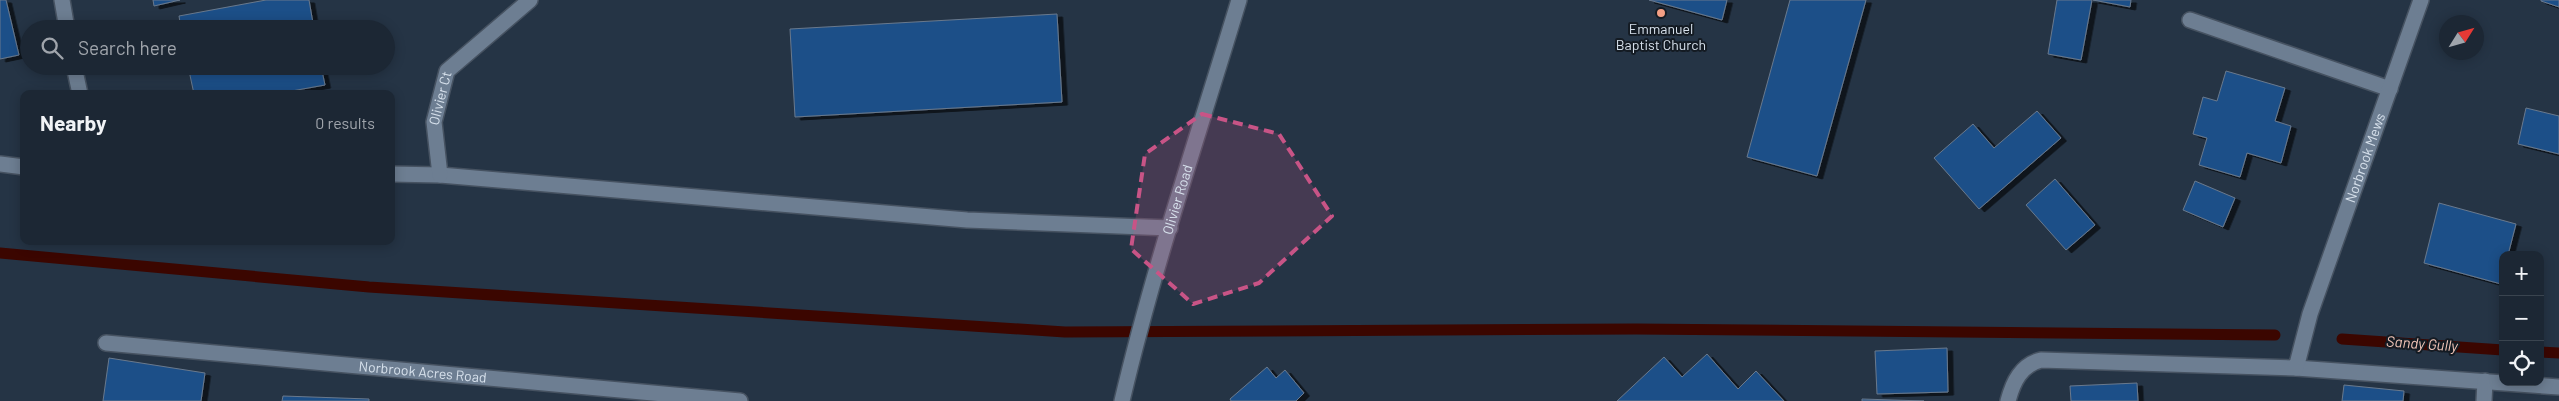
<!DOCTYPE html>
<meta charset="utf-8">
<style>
:root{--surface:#1c2734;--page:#293340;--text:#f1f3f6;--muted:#a0a5ac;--line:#3a444f}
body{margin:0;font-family:Barlow,sans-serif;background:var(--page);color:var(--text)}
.controls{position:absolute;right:15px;bottom:15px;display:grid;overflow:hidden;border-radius:10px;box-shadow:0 2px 12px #0003}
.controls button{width:45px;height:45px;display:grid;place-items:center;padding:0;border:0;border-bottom:1px solid var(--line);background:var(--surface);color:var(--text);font:25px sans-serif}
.compass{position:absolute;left:2439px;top:15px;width:45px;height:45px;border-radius:50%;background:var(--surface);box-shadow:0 2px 12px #0003;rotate:53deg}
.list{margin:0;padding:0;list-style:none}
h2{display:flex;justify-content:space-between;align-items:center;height:65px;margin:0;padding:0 20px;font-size:21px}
h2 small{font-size:16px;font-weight:400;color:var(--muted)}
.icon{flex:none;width:28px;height:28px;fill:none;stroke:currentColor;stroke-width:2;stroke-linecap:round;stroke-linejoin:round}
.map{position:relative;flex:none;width:2559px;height:401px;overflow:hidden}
.search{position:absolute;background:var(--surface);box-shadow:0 2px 12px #0003;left:20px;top:20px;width:375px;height:55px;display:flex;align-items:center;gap:12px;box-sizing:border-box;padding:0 18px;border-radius:28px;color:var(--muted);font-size:19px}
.panel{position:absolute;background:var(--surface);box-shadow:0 2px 12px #0003;left:20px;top:90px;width:375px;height:155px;border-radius:10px}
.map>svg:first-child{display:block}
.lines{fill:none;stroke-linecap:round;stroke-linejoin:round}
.stream{stroke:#3b0600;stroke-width:11}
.building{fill:#1e5088;stroke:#69798d;filter:url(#shadow)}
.minor-casing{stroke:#465261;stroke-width:18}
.secondary-casing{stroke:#465261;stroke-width:18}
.minor{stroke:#6d7e92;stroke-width:15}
.secondary{stroke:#6d7e92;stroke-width:15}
.marked{fill:#c85486;fill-opacity:0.2;stroke:#c85486;stroke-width:4;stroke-dasharray:10 6;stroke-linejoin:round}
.poi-dot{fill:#f39f85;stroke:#141b23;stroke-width:2}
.labels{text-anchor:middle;stroke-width:4;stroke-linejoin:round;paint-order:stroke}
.poi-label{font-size:14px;fill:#d7e1ec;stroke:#141b23}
.street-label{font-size:14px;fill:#d7e1ec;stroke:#141b23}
.water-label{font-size:15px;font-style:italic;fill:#f3c6b9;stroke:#141b23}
</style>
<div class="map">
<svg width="2559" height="401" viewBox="0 0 2559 401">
<defs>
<filter id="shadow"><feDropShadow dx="5.5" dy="3" stdDeviation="0" flood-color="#0009"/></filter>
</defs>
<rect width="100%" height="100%" fill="#253445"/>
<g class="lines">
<!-- stream -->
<path class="stream" d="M0,253L369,287L1065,332L1636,329L2275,335
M2342,339L2503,350
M2540,352L2559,353"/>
</g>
<!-- building -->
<path class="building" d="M0,0H6L19,55L0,59Z
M153,0H180L154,6Z
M266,0H309L314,29H181L179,16Z
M1649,0H1727L1722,20Z
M1790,0H1866L1817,176L1747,157Z
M2057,0H2092L2081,60L2048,54Z
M2093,0H2131L2130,7Z
M2559,0V7L2541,1V0Z
M1057,14L1062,102L795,117L790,29Z
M188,66H321L325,85L275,94H194Z
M2226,71L2285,88L2275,121L2291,126L2281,163L2247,153L2240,177L2199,165L2207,138L2193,134L2203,97L2217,101Z
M2526,108L2559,116V154L2518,144Z
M2037,111L2061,138L1979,209L1934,158L1973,124L1994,148Z
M2055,179L2095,225L2066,250L2026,205Z
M2195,181L2235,198L2223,227L2183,210Z
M2439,203L2516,224L2508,255H2503L2501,284L2424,263Z
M1947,348L1948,392L1877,394L1875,351Z
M1707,354L1738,389L1756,371L1784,401H1617L1664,357L1682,377Z
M109,358L205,373L201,401H103Z
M1267,367L1276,378L1285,370L1304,393L1296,401H1231L1230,399Z
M2137,383L2138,401H2071L2070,386Z
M2344,385L2404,391L2403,401H2342Z
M283,396L369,399V401H282Z
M1862,399L1924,401H1862Z"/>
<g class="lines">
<!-- minor casing -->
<g class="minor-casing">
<g id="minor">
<path d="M62,0L67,29"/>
<path d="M2190,20L2390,89"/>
<path d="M74,66L80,94"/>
<path d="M0,164L24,167"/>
<path d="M391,174L440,175L967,220L1170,228"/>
<path id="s1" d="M440,175L434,122L447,71L530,0"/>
<path id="s2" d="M106,343L740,401"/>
<path d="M2296,368L2559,387"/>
<path id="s3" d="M2008,401C2013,382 2021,365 2041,360L2296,368L2310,314L2421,0"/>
<path d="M2484,401L2485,381"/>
</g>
</g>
<!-- secondary casing -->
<g class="secondary-casing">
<g id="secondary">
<path id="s4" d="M1122,401C1154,265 1199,133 1239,0"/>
</g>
</g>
<!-- minor -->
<use href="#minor" class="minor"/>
<!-- secondary -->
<use href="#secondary" class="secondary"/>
</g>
<!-- marked area -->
<path class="marked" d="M1202,114L1279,134L1332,216L1259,283L1193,304L1131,249L1145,154Z"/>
<!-- markers -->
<circle class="poi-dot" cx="1661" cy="13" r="5"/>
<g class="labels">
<!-- poi labels -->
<g class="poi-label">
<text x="1661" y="34">Emmanuel<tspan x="1661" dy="16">Baptist Church</tspan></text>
</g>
<!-- street labels -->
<g class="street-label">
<text dy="5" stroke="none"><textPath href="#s1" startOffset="78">Olivier Ct</textPath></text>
<text dy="5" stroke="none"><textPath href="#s3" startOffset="532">Norbrook Mews</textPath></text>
<text dy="5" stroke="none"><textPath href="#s4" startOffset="209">Olivier Road</textPath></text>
<text dy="5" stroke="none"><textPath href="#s2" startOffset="318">Norbrook Acres Road</textPath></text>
</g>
<!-- water labels -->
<g class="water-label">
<text transform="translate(2422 344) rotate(4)" y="5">Sandy Gully</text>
</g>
</g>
</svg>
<div class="controls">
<button>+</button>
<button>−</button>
<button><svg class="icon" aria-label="locate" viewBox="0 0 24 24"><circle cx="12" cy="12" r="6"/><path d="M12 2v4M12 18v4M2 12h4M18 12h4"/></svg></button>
</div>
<svg class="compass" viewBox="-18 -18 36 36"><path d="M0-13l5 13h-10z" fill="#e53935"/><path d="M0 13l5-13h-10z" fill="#a0a5ac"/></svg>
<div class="search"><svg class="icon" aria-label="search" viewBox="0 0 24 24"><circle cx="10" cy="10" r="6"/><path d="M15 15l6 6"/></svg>Search here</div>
<section class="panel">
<h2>Nearby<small>0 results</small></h2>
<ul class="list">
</ul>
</section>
</div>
